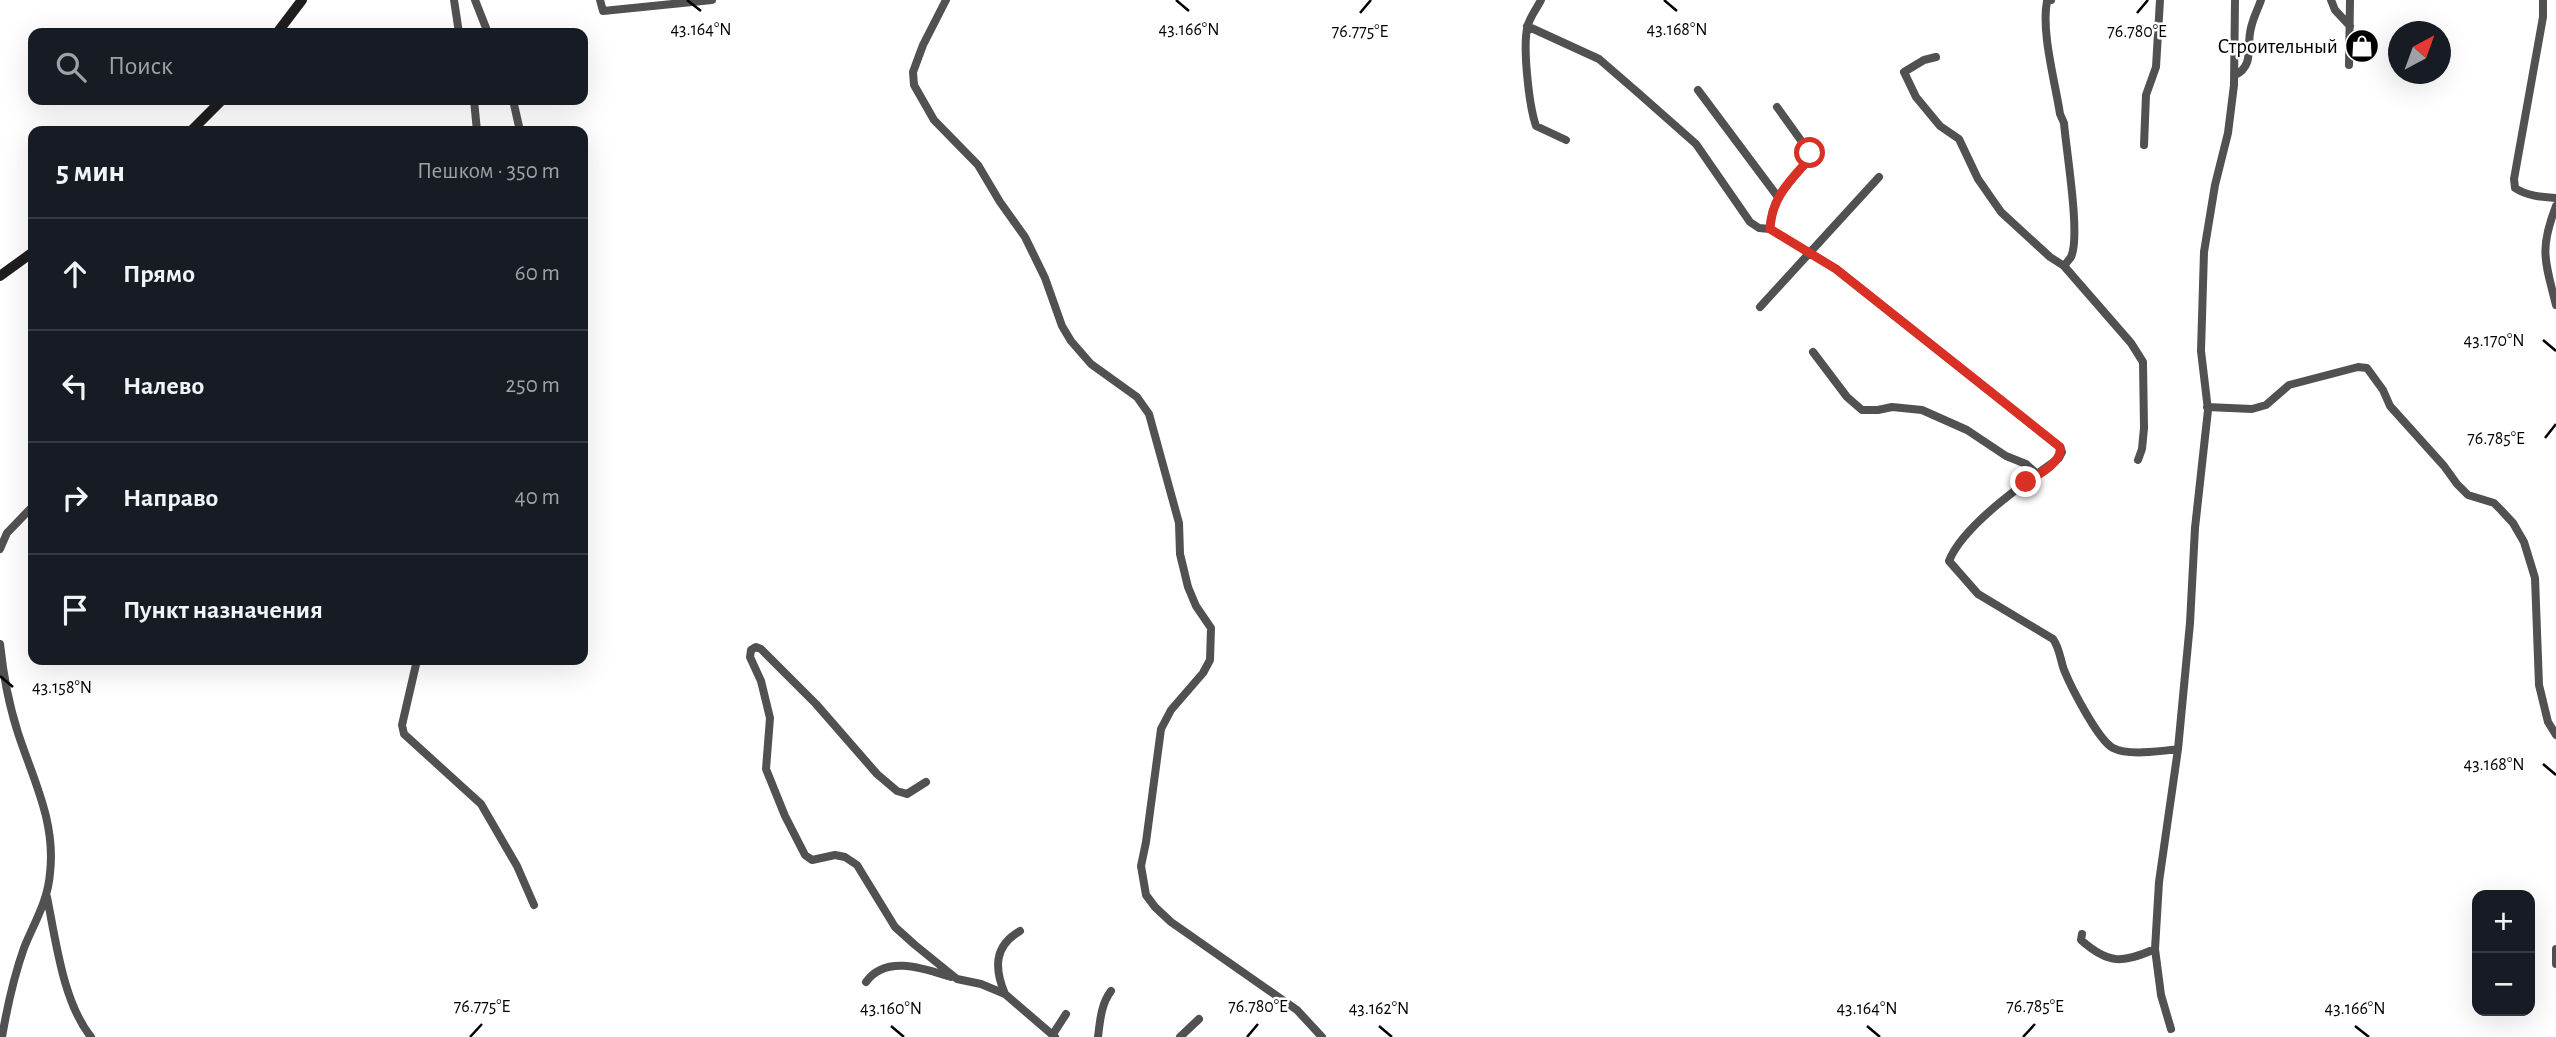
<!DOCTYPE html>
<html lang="ru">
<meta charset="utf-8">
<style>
:root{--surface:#171b24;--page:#20242c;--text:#f1f3f6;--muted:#9ea1a6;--line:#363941}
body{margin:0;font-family:"Alegreya Sans",sans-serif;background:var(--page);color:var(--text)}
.controls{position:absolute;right:21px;bottom:21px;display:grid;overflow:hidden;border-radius:14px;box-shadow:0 7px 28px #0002}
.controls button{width:63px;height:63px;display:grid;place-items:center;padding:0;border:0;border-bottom:2px solid var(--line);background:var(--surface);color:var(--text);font:35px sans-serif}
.compass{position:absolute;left:2388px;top:21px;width:63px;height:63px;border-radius:50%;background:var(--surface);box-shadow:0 7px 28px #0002;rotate:41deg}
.stop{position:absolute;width:21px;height:21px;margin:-16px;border:5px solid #d93025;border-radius:50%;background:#fff}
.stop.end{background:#d93025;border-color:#fff;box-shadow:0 2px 7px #0008}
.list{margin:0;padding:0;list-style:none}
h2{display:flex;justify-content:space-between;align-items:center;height:91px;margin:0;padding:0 28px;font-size:30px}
h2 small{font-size:23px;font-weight:400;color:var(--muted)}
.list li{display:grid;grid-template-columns:46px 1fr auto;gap:21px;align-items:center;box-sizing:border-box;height:112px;padding:0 28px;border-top:2px solid var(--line)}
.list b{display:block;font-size:26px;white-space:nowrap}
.list em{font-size:23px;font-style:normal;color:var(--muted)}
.icon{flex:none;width:38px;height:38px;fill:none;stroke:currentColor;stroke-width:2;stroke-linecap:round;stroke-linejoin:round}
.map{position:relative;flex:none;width:2556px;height:1037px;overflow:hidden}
.search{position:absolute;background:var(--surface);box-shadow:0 7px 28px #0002;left:28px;top:28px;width:560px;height:77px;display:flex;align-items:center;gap:18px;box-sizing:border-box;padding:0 24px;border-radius:14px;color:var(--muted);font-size:26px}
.panel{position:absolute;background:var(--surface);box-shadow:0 7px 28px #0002;left:28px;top:126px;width:560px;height:539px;border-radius:14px}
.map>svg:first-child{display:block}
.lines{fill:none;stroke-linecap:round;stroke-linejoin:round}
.street{stroke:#515151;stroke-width:8}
.secondary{stroke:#1e1e1e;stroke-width:10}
.route{stroke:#d93025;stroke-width:9}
.ticks{fill:none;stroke:#000;stroke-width:2.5}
.labels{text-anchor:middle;stroke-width:5;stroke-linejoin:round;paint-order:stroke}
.poi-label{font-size:21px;fill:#000;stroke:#fff;text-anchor:end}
.ticks-label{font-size:18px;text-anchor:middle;fill:#000;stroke:#fff;stroke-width:5;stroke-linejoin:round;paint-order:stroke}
</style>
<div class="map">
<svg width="2556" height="1037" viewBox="0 0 2556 1037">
<rect width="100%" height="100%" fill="#fff"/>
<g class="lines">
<!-- street -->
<path class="street" d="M454,0L459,33
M475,0L488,33
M600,0L603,11L712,0
M946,0L923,45L913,72L914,85L934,120L978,165L1000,202L1025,237L1045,278L1062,326L1071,341L1091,364L1137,397L1149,414L1179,523L1180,554L1188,587L1196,606L1211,628L1210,660L1203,673L1171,710L1161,729L1146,842L1141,866L1146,895L1155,907L1171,922L1297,1010L1322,1037
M1541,0C1537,8 1530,17 1528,25C1522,44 1529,106 1536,126L1566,140
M2051,0L2047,1C2041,32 2055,81 2060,114L2064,123C2066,150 2081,236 2071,257C2069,260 2066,263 2064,266L2131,343L2143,362L2144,428L2142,449L2138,460
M2331,0L2335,10L2350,26
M2543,0V17L2514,179L2515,188C2527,196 2541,197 2556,198
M1527,26L1599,59L1636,91L1696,144L1750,222L1759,228L1770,229L1836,269L2060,447L2062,452L2059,458C2026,482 1963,525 1949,561L1978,594L2053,639C2060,649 2060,659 2064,670C2071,687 2098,740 2113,748C2128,756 2162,751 2178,749
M1936,57L1924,60L1904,72L1916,97L1940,126L1959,139L1978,179L2001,212L2050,257L2064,266
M2349,65L2350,0
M2235,75C2255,66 2246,45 2251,28C2253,18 2258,9 2261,0
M1698,90L1778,197
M474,100L477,131
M513,100L520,131
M2144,145L2146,95L2156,67L2160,0
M2556,206C2539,250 2545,261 2556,305
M1770,229C1771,197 1791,181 1811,157L1810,153L1777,107
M1760,307L1879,177
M1813,352L1847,397L1862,410H1878L1892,407L1922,410L1967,430L2006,456L2026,464L2038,475
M2207,407L2252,409L2266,405L2289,385L2358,367L2367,368L2383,390L2390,406L2444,466L2457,484L2468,495L2494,503L2501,510L2513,523L2524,542L2535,578L2539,685L2548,722L2556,735
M0,549L7,533L33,506
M0,644C3,673 9,705 18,733C33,779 56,822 50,873C48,901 34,923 24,948C14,976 7,1008 2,1037
M417,660L402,725L404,734L481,804L517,866L534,905
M926,782L907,794L897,791L877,774L816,704L761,649L756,647L751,650L750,657L761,681L770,718L766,769L785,816L805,855L812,860L835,855L845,857L857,865L895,927L915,945L957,979L981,984L1005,994L1055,1037
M47,897C56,941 63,1002 91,1037
M2082,934L2081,940C2109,965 2123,963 2155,949
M2556,949V964
M866,982C886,954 925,969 951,977
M1005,994C994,968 994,946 1020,931
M2171,1029L2161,995L2155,949L2159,882L2178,749L2190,623L2195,528L2208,410L2201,351L2204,252L2215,185L2228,133L2234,85L2235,0
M1053,1034L1066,1014
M1098,1037C1100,1021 1101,1004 1111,991
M1180,1037L1199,1019"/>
<!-- secondary -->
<path class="secondary" d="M277,33L302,0
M191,131L222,100
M0,276L33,252"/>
</g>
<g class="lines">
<!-- route -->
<path class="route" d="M1810,153L1811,157C1790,181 1772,196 1770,229L1836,269L2060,447C2063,462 2038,475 2026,482"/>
</g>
<!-- ticks -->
<path class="ticks" d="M687,0L701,11M1176,0L1189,11M1664,0L1677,11M1360,13L1371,0M2137,13L2148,0M2543,340L2556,351M2545,438L2556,424M0,676L13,687M2543,764L2556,775M891,1026L904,1037M1379,1026L1392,1037M1867,1026L1880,1037M2355,1026L2369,1037M470,1037L482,1024M1247,1037L1258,1024M2023,1037L2035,1024"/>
<!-- icons -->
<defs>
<g id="shop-disc" transform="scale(1.75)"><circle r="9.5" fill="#000" stroke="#fff"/><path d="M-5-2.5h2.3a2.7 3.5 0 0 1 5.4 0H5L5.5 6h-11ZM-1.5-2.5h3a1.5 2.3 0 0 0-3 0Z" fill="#fff"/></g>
</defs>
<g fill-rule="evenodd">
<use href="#shop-disc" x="2362" y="46"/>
</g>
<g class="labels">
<!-- poi labels -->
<g class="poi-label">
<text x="2338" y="53">Строительный</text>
</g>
</g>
<g class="ticks-label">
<text x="701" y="35">43.164°N</text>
<text x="1189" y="35">43.166°N</text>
<text x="1677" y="35">43.168°N</text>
<text x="1360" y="37">76.775°E</text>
<text x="2137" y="37">76.780°E</text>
<text x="2494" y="346">43.170°N</text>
<text x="2496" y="444">76.785°E</text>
<text x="62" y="693">43.158°N</text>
<text x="2494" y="770">43.168°N</text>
<text x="482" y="1012">76.775°E</text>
<text x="1258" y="1012">76.780°E</text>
<text x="2035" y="1012">76.785°E</text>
<text x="891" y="1014">43.160°N</text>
<text x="1379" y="1014">43.162°N</text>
<text x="1867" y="1014">43.164°N</text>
<text x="2355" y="1014">43.166°N</text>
</g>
</svg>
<div class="controls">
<button>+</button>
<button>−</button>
</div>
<svg class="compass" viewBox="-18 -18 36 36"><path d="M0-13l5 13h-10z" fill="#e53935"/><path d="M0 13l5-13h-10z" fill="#9ea1a6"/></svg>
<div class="stop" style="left:1810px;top:153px"></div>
<div class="stop end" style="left:2026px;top:482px"></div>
<div class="search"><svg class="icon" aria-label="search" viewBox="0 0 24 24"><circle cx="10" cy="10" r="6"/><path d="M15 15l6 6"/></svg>Поиск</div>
<section class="panel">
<h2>5 мин<small>Пешком · 350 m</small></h2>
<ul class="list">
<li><svg class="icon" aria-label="ahead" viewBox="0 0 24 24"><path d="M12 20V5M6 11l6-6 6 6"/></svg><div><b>Прямо</b></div><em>60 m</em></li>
<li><svg class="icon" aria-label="left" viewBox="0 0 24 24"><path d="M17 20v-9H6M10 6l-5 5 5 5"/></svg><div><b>Налево</b></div><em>250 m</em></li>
<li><svg class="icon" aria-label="right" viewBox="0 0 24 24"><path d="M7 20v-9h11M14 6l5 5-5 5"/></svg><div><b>Направо</b></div><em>40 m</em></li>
<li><svg class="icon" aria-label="arrive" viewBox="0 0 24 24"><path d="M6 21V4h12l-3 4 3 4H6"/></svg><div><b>Пункт назначения</b></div></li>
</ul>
</section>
</div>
